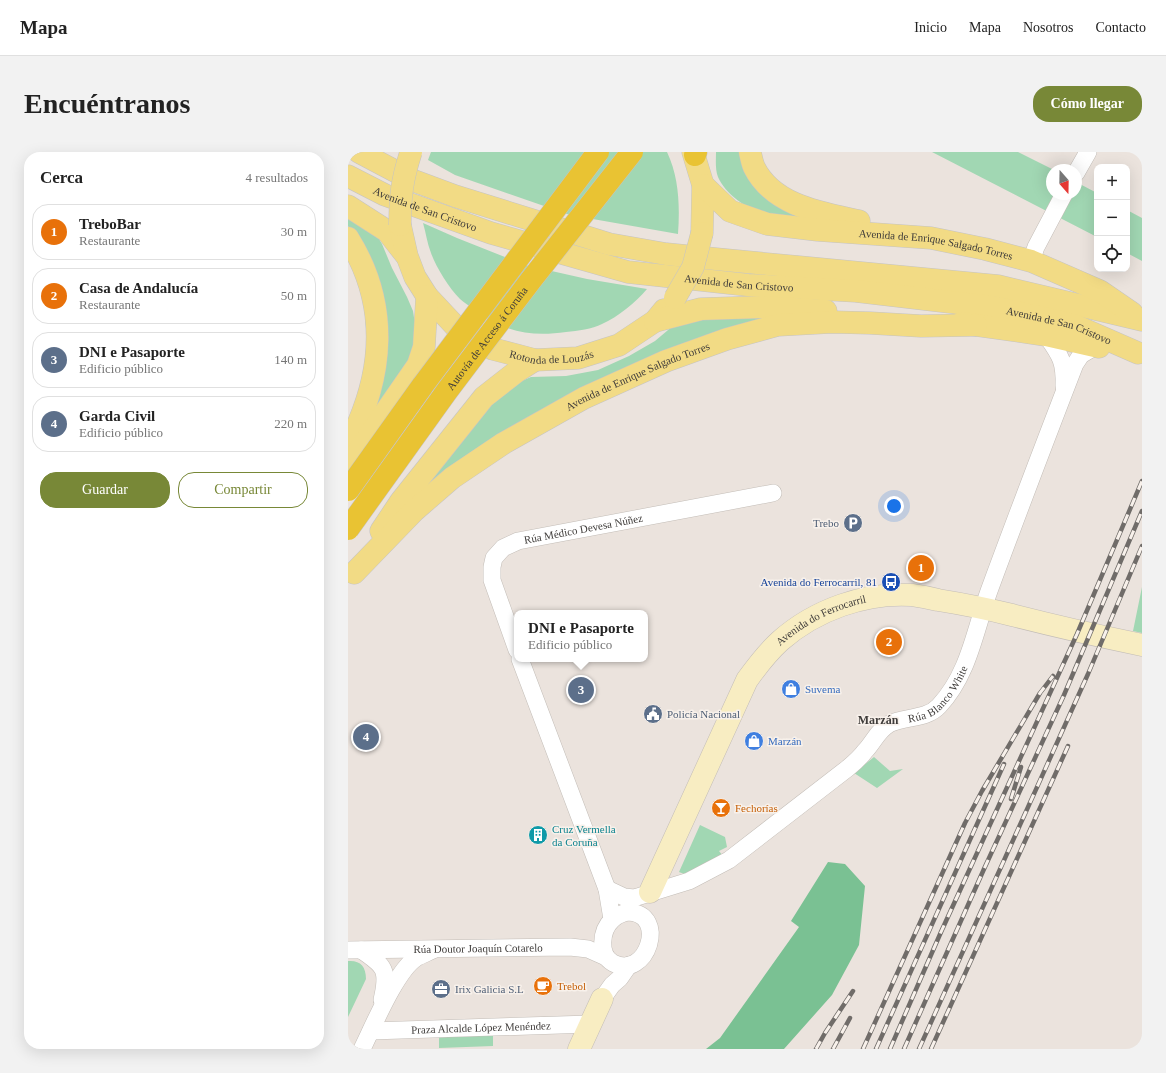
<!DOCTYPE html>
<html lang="es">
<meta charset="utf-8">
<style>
:root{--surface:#fff;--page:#f2f2f2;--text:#222;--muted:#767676;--line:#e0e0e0;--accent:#788837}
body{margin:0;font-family:"Times New Roman",serif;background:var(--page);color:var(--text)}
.controls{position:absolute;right:12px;top:12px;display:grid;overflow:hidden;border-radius:8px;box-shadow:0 4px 16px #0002}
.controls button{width:36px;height:36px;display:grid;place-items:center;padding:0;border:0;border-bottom:1px solid var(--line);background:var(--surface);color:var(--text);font:20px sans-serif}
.compass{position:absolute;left:698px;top:12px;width:36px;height:36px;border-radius:50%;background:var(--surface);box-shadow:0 4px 16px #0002;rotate:160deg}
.you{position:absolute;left:546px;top:354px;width:14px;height:14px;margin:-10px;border:3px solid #fff;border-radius:50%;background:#1a73e8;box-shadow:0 0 0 6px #1a73e833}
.badge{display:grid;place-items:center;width:26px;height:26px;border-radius:50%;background:var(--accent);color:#fff;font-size:13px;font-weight:700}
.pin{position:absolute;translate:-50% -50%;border:2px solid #fff;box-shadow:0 1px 4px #0006}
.popup{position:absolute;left:166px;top:458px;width:134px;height:52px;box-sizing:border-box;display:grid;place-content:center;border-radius:8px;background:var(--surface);filter:drop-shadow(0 1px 3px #0005);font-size:13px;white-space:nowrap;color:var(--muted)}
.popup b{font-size:15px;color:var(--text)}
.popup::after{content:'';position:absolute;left:50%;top:100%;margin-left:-8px;border:8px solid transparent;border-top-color:var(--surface)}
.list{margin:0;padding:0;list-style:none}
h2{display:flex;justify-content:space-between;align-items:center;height:52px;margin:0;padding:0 16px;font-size:17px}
h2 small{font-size:13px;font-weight:400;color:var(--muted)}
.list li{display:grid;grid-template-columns:26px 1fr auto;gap:12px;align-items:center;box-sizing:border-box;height:56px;margin:0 8px 8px;padding:0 8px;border:1px solid var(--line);border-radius:16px}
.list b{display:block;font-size:15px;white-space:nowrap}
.list p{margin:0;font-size:13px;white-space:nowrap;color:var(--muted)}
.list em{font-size:13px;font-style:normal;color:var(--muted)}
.actions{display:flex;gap:8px;padding:12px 16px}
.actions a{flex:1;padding:9px 0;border:1px solid var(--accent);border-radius:16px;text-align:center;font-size:14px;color:var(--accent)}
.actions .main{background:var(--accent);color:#fff}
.icon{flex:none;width:22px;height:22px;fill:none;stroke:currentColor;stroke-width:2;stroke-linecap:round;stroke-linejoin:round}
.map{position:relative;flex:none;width:794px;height:897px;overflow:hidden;border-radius:16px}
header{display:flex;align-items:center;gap:24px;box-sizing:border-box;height:56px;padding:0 20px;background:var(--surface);border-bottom:1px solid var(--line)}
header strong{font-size:19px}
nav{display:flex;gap:22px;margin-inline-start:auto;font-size:14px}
.intro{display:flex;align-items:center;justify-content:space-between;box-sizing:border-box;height:96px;padding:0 24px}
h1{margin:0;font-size:28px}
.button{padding:10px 18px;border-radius:16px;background:var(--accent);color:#fff;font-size:14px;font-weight:700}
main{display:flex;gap:24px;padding:0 24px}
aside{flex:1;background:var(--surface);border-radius:16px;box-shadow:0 4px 16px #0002}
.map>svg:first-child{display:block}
.green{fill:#a1d7b3}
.forest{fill:#7ac193}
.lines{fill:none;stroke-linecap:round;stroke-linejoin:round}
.street-casing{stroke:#c3bdb7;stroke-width:18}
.secondary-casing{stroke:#c3bdb7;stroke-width:23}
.primary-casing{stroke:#c5c4c4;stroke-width:23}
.highway-casing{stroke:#c5c4c4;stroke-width:23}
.street{stroke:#fff;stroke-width:17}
.secondary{stroke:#f8edc2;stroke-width:22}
.primary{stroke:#f2db85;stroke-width:22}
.highway{stroke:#e9c333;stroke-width:22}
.rail-casing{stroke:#706c69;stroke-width:4.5}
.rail{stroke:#f8f1eb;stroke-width:3;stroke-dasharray:9;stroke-linecap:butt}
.primary-bridge-casing{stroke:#c5c4c4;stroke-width:23;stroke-linecap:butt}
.highway-bridge-casing{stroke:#c5c4c4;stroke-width:23;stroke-linecap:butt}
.primary-bridge{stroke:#f2db85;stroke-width:22}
.highway-bridge{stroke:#e9c333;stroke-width:22}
.labels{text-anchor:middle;stroke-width:3;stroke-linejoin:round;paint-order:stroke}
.street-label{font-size:11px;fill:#3f3c3a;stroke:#f8f1eb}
.service-label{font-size:11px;fill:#4e5e75;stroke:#f8f1eb;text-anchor:start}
.transit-label{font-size:11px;fill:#164399;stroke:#f8f1eb;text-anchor:end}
.shop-label{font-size:11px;fill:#366cbe;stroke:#f8f1eb;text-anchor:start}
.food-label{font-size:11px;fill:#c56008;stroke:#f8f1eb;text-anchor:start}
.culture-label{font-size:11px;fill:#0d838f;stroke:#f8f1eb;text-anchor:start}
.neighbourhood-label{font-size:12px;font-weight:bold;fill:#3f3c3a;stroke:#f8f1eb}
</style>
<header>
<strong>Mapa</strong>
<nav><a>Inicio</a><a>Mapa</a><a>Nosotros</a><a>Contacto</a></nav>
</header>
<div class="intro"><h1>Encuéntranos</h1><a class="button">Cómo llegar</a></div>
<main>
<aside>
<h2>Cerca<small>4 resultados</small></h2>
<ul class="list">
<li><span class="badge" style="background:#e8710a">1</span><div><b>TreboBar</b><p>Restaurante</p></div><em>30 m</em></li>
<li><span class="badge" style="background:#e8710a">2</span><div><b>Casa de Andalucía</b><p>Restaurante</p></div><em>50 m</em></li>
<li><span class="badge" style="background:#5c6f8a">3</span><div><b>DNI e Pasaporte</b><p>Edificio público</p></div><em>140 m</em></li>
<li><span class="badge" style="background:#5c6f8a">4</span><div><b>Garda Civil</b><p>Edificio público</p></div><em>220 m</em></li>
</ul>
<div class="actions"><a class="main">Guardar</a><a>Compartir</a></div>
</aside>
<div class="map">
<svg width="794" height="897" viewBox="0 0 794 897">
<rect width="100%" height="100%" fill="#ebe3dd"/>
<!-- green -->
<path class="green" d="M83,0H319C331,25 332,54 330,82L222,63L107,23L80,8Z
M368,0H392L456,65C444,64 431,64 419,62C400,58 378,43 370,25C367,17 368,8 368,0Z
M584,0H670L706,18H704V42H728V30L749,41V85Z
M0,58L28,82L34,92L44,116L59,145L65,159L67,172V187L59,212L15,277L22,256L14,98L0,74Z
M779,58L794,66V109L779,101Z
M75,71L109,86L177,113L239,127L299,137C288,150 270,165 254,172C244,177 230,179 218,180C183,185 156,180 127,158C122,154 116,151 112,147C101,136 88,115 83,101C79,91 78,81 75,71Z
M432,164L369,180L63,351L118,279L162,234L183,225L218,224L250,218L281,204L307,189L326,173L341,168Z
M794,435V481L785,479Z
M526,605L542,619L555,617L529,636L506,621Z
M352,673L377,685L379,695L371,699L375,704L339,723L331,720Z
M0,809C12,808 18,814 18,827L0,865Z
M145,881V894L91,896V883Z"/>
<!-- forest -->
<path class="forest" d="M480,710L497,712L517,734L511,793L484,843L436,897H358L372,886L451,775L443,769Z"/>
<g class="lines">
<!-- street casing -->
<g class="street-casing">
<g id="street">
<path d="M728,21L740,0"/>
<path d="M683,109L688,95L716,42"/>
<path d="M698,183C712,203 717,209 716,234"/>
<path id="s1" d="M169,498L144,428V415L146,406L155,396L170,389L425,341"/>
<path d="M172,507L259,737L264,767"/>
<path id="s2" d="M259,737L276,745L286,746L341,729L381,708L500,616C506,611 512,606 517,599C525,591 530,578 541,572C557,564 578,568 591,554C621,522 627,478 641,439C669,363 698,287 727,212L733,203L748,194"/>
<path d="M280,760C321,761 299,829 265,811C250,803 253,778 264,768C268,764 275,761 280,760Z"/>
<path id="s3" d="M0,798L222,795L240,797L258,805"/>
<path d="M13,798C37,814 41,818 34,848"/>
<path d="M254,847L264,833L272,826L281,813"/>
<path id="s4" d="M23,879L242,872"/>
<path d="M14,897C25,875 48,819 68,806C73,803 79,801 85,798"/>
</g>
</g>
<!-- secondary casing -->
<g class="secondary-casing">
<g id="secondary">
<path id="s5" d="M302,740L399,528C409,514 420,500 432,489C467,458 517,440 564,443C572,444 582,446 590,448C615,452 640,457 664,463C707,474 751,484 794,493"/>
<path d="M231,897L254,847"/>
</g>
</g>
<!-- primary casing -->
<g class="primary-casing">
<g id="primary">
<path d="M11,0L64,28L107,44L261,92L318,102L378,108L650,134L794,168"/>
<path d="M345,0L355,33L354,81"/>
<path d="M402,0C403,5 404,10 406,15C425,54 474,61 511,69"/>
<path id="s6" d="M0,24L37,43L143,81L280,120L400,133L508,139L645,155L726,173L790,201"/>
<path id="s7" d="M355,33L382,59L419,72L470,78L583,86L637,97L683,109L752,139L784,161"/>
<path d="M0,54L39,79L57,102"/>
<path id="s8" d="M52,73L59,104L67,125L79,144L108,175L145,197L187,208L230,206L271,193L307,169L316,158"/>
<path d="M0,86C42,153 36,224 0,293"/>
<path d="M307,169L353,157L415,155L478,159"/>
<path d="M614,171L698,183L751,195"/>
<path d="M0,314L70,213L76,195L79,144"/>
<path d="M33,379L53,349L136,245L168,220L187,208"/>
<path id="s9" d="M6,421L66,359L104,326L156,291L236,246L318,209L379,187L430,173L484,170L522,171L573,174L628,173"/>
</g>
</g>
<!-- highway casing -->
<g class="highway-casing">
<path id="highway" d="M347,3L348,0"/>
</g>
<!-- street -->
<use href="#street" class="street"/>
<!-- secondary -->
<use href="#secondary" class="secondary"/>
<!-- primary -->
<use href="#primary" class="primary"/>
<!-- highway -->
<use href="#highway" class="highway"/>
<!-- rail casing -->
<g class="rail-casing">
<path id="rail" d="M663,647L673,615
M468,897L477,881L505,839
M485,897L502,866
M515,897L617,671L634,639L692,541L705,524
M528,897L656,612
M542,897L593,780L729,482L794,329
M556,897L636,717L716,543L794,359
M571,897L740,522L794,394
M583,897L720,594"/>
</g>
<!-- rail -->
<use href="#rail" class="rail"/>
<!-- primary-bridge casing -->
<g class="primary-bridge-casing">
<path id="primary-bridge" d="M52,73C52,44 54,28 63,0
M327,146L345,115L354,81"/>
</g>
<!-- highway-bridge casing -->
<g class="highway-bridge-casing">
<g id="highway-bridge">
<path d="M0,338L75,233L250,0"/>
<path id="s10" d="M0,377L99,239L183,128L284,0"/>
</g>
</g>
<!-- primary-bridge -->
<use href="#primary-bridge" class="primary-bridge"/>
<!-- highway-bridge -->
<use href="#highway-bridge" class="highway-bridge"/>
</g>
<!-- icons -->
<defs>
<g id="parking-disc" transform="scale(1)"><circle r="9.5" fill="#5c6f8a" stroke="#f8f1eb"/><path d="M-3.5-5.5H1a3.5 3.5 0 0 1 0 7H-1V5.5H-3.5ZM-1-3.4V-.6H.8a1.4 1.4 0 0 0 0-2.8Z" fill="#fff"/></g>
<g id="bus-disc" transform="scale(1)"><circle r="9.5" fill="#1a4fb4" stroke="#f8f1eb"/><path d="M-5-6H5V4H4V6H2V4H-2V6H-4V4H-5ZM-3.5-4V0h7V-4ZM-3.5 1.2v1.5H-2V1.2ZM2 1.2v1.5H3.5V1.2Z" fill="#fff"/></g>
<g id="shop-disc" transform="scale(1)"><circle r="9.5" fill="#3f7fe0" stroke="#f8f1eb"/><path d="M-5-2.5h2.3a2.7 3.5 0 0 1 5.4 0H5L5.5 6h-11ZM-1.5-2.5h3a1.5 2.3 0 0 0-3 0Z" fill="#fff"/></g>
<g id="civic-disc" transform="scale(1)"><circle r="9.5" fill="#5c6f8a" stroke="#f8f1eb"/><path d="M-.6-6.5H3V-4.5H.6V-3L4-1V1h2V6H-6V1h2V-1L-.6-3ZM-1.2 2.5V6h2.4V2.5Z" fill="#fff"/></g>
<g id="bar-disc" transform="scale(1)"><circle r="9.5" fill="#e8710a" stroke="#f8f1eb"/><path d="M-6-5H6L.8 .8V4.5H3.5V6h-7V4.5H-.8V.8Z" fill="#fff"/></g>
<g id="building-disc" transform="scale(1)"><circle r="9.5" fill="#0f9aa8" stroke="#f8f1eb"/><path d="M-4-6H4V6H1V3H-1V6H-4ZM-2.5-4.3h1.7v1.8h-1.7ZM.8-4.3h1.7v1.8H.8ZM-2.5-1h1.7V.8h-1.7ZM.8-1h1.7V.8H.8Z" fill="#fff"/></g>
<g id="cafe-disc" transform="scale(1)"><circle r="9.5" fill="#e8710a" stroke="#f8f1eb"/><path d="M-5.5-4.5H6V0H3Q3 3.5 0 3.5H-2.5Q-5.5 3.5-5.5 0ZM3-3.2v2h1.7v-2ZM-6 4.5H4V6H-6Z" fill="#fff"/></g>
<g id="office-disc" transform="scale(1)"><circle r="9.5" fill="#5c6f8a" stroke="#f8f1eb"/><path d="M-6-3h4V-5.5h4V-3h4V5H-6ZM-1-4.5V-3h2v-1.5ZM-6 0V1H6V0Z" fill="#fff"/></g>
</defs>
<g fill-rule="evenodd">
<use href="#parking-disc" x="505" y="371"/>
<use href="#bus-disc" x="543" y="430"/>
<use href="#shop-disc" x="443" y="537"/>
<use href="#civic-disc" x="305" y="562"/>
<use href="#shop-disc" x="406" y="589"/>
<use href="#bar-disc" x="373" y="656"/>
<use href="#building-disc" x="190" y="683"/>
<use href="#cafe-disc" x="195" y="834"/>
<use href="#office-disc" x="93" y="837"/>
</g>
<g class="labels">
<!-- street labels -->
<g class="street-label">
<text dy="4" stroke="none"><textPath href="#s6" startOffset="84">Avenida de San Cristovo</textPath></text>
<text dy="4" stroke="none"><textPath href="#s7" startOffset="247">Avenida de Enrique Salgado Torres</textPath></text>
<text dy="4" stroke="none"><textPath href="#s6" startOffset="408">Avenida de San Cristovo</textPath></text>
<text dy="4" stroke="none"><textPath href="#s6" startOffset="732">Avenida de San Cristovo</textPath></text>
<text dy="4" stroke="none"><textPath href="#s10" startOffset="236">Autovía de Acceso á Coruña</textPath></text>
<text dy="4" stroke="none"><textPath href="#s8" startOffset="222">Rotonda de Louzás</textPath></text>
<text dy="4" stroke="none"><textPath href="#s9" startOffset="349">Avenida de Enrique Salgado Torres</textPath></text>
<text dy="4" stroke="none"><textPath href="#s1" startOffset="193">Rúa Médico Devesa Núñez</textPath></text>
<text dy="4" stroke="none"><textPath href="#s5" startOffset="331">Avenida do Ferrocarril</textPath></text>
<text dy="4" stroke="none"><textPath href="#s2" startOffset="403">Rúa Blanco White</textPath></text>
<text dy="4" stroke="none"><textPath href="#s3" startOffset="130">Rúa Doutor Joaquín Cotarelo</textPath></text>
<text dy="4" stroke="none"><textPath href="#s4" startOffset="110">Praza Alcalde López Menéndez</textPath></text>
</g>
<!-- service labels -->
<g class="service-label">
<text x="491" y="375" text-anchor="end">Trebo</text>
<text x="319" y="566">Policía Nacional</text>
<text x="107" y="841">Irix Galicia S.L</text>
</g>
<!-- transit labels -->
<g class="transit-label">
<text x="529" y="434">Avenida do Ferrocarril, 81</text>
</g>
<!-- shop labels -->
<g class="shop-label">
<text x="457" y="541">Suvema</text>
<text x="420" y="593">Marzán</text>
</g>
<!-- food labels -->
<g class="food-label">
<text x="387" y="660">Fechorías</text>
<text x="209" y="838">Trebol</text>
</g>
<!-- culture labels -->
<g class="culture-label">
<text x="204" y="681">Cruz Vermella<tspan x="204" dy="13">da Coruña</tspan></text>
</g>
<!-- neighbourhood labels -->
<g class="neighbourhood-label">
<text x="530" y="572">Marzán</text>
</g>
</g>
</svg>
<div class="controls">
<button>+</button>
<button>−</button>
<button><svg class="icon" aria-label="locate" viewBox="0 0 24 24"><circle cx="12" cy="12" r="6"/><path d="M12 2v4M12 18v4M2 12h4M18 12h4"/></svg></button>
</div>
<svg class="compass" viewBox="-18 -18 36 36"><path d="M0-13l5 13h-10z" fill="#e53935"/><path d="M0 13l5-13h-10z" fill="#767676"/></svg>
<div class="you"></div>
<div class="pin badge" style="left:573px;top:416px;background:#e8710a">1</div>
<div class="pin badge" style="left:541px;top:490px;background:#e8710a">2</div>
<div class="pin badge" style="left:233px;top:538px;background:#5c6f8a">3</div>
<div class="popup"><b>DNI e Pasaporte</b>Edificio público</div>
<div class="pin badge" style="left:18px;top:585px;background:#5c6f8a">4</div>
</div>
</main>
